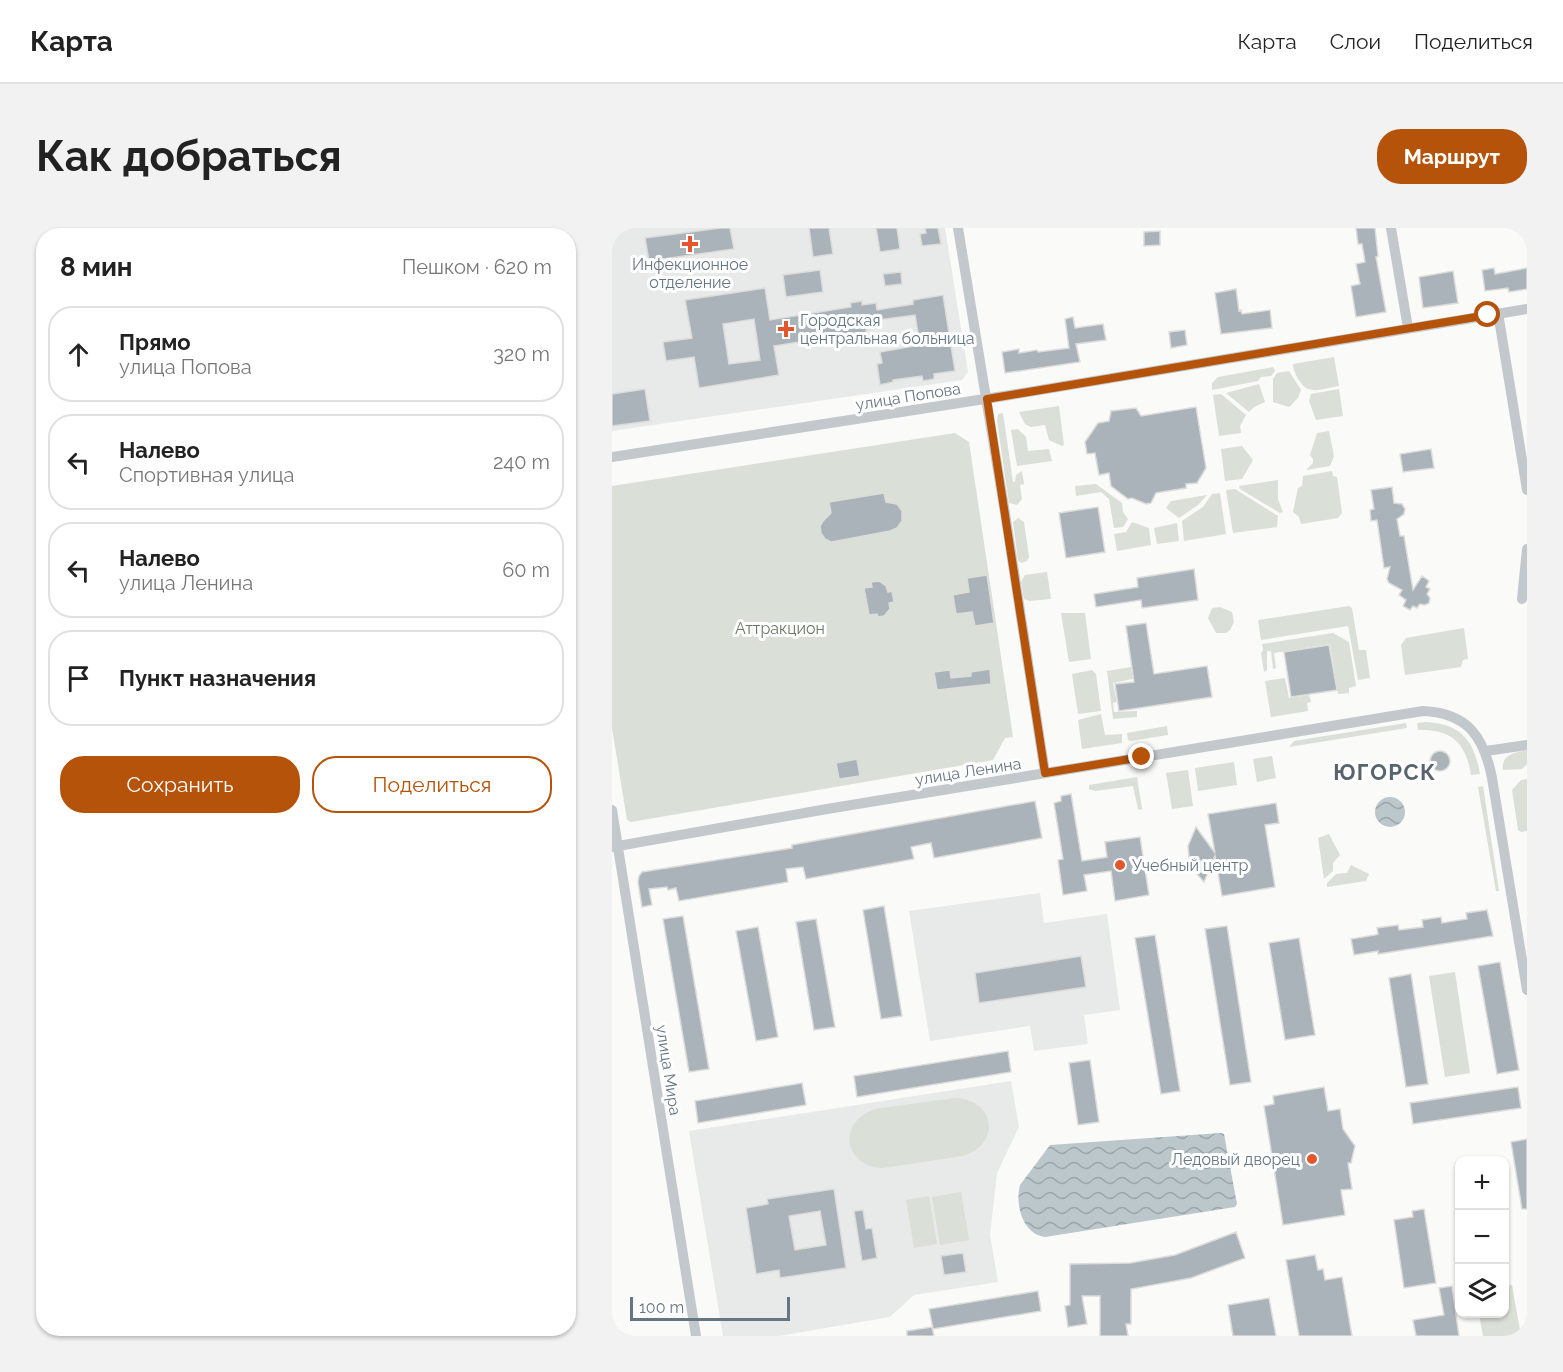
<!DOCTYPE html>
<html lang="ru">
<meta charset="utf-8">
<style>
:root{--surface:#fff;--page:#f2f2f2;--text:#222;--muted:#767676;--line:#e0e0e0;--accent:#b45309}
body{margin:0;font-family:Raleway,sans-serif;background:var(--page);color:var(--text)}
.controls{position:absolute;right:18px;bottom:18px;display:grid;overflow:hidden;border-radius:12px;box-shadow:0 2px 4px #0004}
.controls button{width:54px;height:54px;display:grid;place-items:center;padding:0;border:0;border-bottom:2px solid var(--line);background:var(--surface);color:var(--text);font:30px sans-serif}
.scale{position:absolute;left:18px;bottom:15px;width:160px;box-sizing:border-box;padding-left:6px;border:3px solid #657683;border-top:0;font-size:16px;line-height:21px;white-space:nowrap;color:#657683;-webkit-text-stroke:4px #fff;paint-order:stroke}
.stop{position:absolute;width:18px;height:18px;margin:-14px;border:4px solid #b45309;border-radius:50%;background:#fff}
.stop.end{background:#b45309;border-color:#fff;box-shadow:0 2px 6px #0008}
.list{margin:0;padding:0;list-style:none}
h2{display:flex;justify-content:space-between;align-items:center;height:78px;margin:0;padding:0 24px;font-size:26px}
h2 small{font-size:20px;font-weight:400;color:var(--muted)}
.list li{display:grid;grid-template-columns:39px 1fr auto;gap:18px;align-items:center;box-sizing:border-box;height:96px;margin:0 12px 12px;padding:0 12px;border:2px solid var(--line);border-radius:24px}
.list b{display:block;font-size:22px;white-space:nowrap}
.list p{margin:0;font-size:20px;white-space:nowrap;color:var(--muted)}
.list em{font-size:20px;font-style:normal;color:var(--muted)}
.actions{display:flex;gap:12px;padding:18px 24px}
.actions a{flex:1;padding:14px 0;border:2px solid var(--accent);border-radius:24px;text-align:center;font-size:21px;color:var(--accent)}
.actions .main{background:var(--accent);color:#fff}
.icon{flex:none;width:33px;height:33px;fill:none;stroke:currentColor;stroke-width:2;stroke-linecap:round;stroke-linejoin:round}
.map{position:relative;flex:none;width:915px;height:1108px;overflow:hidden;border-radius:24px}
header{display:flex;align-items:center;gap:36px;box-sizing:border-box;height:84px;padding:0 30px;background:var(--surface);border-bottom:2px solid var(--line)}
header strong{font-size:28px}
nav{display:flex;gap:33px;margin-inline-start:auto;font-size:21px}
.intro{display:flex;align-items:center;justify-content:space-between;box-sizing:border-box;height:144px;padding:0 36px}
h1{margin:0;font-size:42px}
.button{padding:15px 27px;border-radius:24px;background:var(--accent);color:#fff;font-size:21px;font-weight:700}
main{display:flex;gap:36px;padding:0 36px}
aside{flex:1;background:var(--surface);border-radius:24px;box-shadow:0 2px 4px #0004}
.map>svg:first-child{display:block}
.built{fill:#e8e9e9}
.green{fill:#dadfd7}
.water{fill:url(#water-waves)}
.building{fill:#aab3b9;stroke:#dcdcda;stroke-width:1.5;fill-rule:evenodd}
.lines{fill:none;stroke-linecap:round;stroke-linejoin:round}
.minor{stroke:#c3c8cc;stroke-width:10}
.route{stroke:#b45309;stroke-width:8}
.poi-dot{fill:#e4572e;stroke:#fff;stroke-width:2}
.labels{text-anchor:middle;stroke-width:6;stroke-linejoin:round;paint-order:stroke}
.poi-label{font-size:16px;fill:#657683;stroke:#fff;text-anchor:start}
.street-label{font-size:16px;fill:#657683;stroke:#fff}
.park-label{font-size:16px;fill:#687a64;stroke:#fff}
.district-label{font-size:22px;font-weight:bold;letter-spacing:1.5px;fill:#57646e;stroke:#fff}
</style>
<header>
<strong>Карта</strong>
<nav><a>Карта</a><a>Слои</a><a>Поделиться</a></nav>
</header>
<div class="intro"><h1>Как добраться</h1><a class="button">Маршрут</a></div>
<main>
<aside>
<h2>8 мин<small>Пешком · 620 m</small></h2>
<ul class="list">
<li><svg class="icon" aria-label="ahead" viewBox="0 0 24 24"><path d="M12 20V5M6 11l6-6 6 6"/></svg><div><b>Прямо</b><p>улица Попова</p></div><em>320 m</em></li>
<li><svg class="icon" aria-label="left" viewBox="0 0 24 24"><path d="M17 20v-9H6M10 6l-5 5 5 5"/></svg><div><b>Налево</b><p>Спортивная улица</p></div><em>240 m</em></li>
<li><svg class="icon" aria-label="left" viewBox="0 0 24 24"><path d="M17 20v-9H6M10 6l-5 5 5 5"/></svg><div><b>Налево</b><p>улица Ленина</p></div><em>60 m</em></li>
<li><svg class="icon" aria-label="arrive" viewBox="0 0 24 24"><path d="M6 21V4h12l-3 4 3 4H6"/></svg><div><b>Пункт назначения</b></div></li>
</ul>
<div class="actions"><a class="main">Сохранить</a><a>Поделиться</a></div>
</aside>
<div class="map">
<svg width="915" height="1108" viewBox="0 0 915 1108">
<defs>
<pattern id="water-waves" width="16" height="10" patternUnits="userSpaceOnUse" patternTransform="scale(1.5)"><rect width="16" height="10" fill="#bbc7cb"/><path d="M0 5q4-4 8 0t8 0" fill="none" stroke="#9ca6aa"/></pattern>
</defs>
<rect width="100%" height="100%" fill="#fafaf8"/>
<!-- built -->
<path class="built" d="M0,0H333L356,144L350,152L0,203Z
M428,665L432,695L495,686L508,782L472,787L476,816L422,823L418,798L318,813L297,683Z
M399,853L407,899L385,945L378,1007L386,1054L302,1067L278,1089L167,1108H111L77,903Z"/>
<!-- green -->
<path class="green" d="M722,129L727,158C707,161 696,169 685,149C683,144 681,142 681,136Z
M661,139L663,143L659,148L649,149L646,153L600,162V155L606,149Z
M677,143L689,162L686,170L677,179L661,174V151L665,145Z
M647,156L653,174L642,179L637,184L614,165Z
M727,161L731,188L704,192L697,173L699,166Z
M609,166L634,187L628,198L629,205L607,208L601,167Z
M447,178L452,217L450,218L437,212L433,197L419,199L413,196L407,184Z
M391,185L401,254H403L404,247L410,243L412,256L408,257L410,271L405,277L397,275L385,193L386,186Z
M406,201L414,209L416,223L437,221L440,233L405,238L399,202Z
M717,203L722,228L718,238L694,242L701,235V231L698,227L705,205Z
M343,205L357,214L401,509L393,510L381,532L19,594L15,592L0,500V258Z
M630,218L641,232L630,251L613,253L609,221Z
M720,243L721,248L725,249L730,285L726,290L689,296L687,289L681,284L686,260L690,258L691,248Z
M666,252V271L671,284L668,285L628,261L627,258Z
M484,256L510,275L511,284L516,291L511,299L502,300L497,271L489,264L464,268L463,258Z
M623,261L666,288L665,299L621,305L614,262Z
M608,265L614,306L572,313L570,293L591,279L600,266Z
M595,267L586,277L567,290L554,280L559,273Z
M406,290L412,294L417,329L415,333L409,335L406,332L401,294Z
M520,294L537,300L539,317L505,323L502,306L514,304Z
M565,295L567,313L545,316L542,300Z
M435,344L439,371L418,373L412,371L409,354L413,347Z
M737,378L740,380L747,422H754L758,450L746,452L736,398L649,412L646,392Z
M608,379L620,384L622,394L618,402L614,405H604L596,390L600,380Z
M449,385H473L479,431L457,434Z
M852,400L856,431L851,432L849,439L793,447L789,417L794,410Z
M721,405L737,414L744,458L737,460V465L726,466L718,416L662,425L664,440L661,441L659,423H655V442L652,444L649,425L651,422L650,416Z
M519,439L521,451L501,455L505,474L501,475L502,484L525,483V489L501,491L495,443Z
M480,442L484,446L489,483L466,486L460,446Z
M673,450L677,470L697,467L699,474L695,475L696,483L659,489L653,453Z
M489,486L493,507L510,506V515L470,521L466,492Z
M814,494C849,496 862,512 868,546L859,547C854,514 839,501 806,502L805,495Z
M794,495L795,500L677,519L682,513Z
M555,498L556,507L519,513L516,512L515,505Z
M915,522V536L910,541L891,542C889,526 902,525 915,522Z
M660,528L664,550L645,554L641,531Z
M622,534L625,557L586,563L583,540Z
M576,542L581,578L560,581L554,545Z
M525,549L530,581L529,582L526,581L521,558L483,563L477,561V557Z
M915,551V603L909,604L906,602L900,562L909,552Z
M871,558L887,663H884L866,559Z
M717,606L728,627L721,635V643L712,651L706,610Z
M739,637L757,646L754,653L715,659V655L724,646L735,645Z
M843,744L858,845L833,849L817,748Z
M343,870C383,871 390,916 351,928L271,940C231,938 225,894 263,881Z
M349,964L357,1012L328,1017L320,969Z
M317,968L325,1016L302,1020L294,972Z
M900,1057L909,1108H871L867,1086H892L893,1058Z"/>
<!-- water -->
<path class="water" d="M763 584a15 15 0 1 1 30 0a15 15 0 1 1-30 0Z
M609,905L612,906L625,976L623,979L433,1009C410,1006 403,976 408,957L438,917Z"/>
<!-- building -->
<path class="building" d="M108,0H118L122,21L37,33L33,10Z
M197,0H217L221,26L201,29Z
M264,0H285L288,21L268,24Z
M313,0H326L329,16L310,18L308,6L314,5Z
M744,0H763L766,28L764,29L774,84L744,89L739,58L748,56L744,36L753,34L750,16H746Z
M548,3V17L532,18V4Z
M882,40L883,46L915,40V61L897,64L896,60L873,63L870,42Z
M208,42L211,64L174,69L171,47Z
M841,43L846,75L811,80L807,49Z
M289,44L290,56L273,58L271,46Z
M153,60L158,92L239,79L238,75L250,73V77L264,75L265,82L301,76V72L331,67L343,143L322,146V151L311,153L310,148L281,152V154L268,157L265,136L270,135L268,124L308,117L303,87L267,92L268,99L254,102L255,107L242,109L241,105L162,118L167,147L87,160L82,129L54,133L51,114L80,110L73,72ZM142,91L148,132L117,136L111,96Z
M624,61L627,83L629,82L630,86L658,82L660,100L609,106L603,65Z
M461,89L463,100L491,96L494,112L464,116L468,134L393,145L390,124L407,121V125L425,122L426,124L457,120L453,91Z
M573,102L575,117L559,120L557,104Z
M33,161L38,193L0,198V166Z
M584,179L594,240L585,255L574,256V260L544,265L539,275L534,276L520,270L516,271L499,258L497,245L487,247L483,225L475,226L473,214L486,195L497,193L499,183L524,180L529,188Z
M819,221L822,240L791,244L788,226Z
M780,259L782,275L790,276L793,281L792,286L785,291L788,308H792L801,362L810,348L817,353L814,359L818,361L815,366L818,370L817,375L813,377L808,376L805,380L801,378L798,382L791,378L794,372L787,367L790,362L777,355L775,351L778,339L772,340L765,292L759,293L758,282L762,281L759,262Z
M272,265L274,274L285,276L290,283V293L285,300L278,303L225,313L219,314L213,311L209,305L208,298L211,293L219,285L217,274Z
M486,279L493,324L454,330L447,285Z
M582,341L586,372L530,380L529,372L484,379L482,366L526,359L525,350Z
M375,347L382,395L363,398L360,384L344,386L341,367L357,364L355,350Z
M267,353L274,358L276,364L280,363L282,374L277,375L278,381L272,388L266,389L265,386L257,387L252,360L260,359L259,354Z
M534,395L542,446L595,438L600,469L507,483L503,456L522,454L514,398Z
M717,417L725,462L679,469L672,424Z
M378,441L379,456L325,462L322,444L338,442L339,450L359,448V444Z
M818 533a10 10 0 1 1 20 0a10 10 0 1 1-20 0Z
M245,531L248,548L227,551L224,535Z
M459,566L470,633L495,629L493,614L528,609L537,667L503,673L499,643L472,647L475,663L451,667L446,632L451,631L442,575L449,573V568Z
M423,573L430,610L322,630L319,615L299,619L302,631L194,651L191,639L174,641L176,654L67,673L64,660L56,662L55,659L37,661L40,677L30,679L26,654L27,648L30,644L180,620V617Z
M664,575L667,595L653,597L663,659L610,668L603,628L592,654L578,638L576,618L584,599L603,625L596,586Z
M272,678L290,788L269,791L251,682Z
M875,682L881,708L766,726V723L742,727L739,711L763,707L766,706L765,700L786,697L787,702L811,699L810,692L829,689L830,695L855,691L854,685Z
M71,688L97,841L77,844L51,691Z
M204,691L223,799L202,802L184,694Z
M615,698L639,854L618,857L593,701Z
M146,699L166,809L144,813L124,703Z
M543,707L568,863L549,866L523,710Z
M687,710L703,807L673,812L657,715Z
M469,728L474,759L367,775L363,745Z
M888,734L907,842L885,846L866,738Z
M799,746L816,856L794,859L777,750Z
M396,823L399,844L245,869L242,848Z
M478,832L487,894L466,897L457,835Z
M190,855L194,877L86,895L83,873Z
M712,859L716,883L728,881L731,901L743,918L739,935H736L740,961L729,962L733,987L671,997L652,878L662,876L661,868Z
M906,859L909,880L801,896L798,875Z
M915,911V981H910L899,914Z
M222,961L234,1040L168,1050L167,1042L144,1046L134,980L156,976L155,971ZM208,983L214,1017L183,1022L177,988Z
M812,981L824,1055L792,1060L782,992L801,989L800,983Z
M251,982L254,1001L260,1000L265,1030L250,1033L242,983Z
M624,1004L633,1030L579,1050L519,1061V1096H514L516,1108H488V1068H470L475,1096L456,1099L453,1078L458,1077V1036L518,1035L563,1027Z
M351,1025L354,1044L332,1047L329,1028Z
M703,1027L706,1042L711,1041L713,1052L730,1049L740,1108H687L674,1032Z
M840,1058L847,1108H804L801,1092L832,1087L827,1060Z
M426,1063L429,1083L321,1101L317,1081Z
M657,1070L664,1108H621L616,1077Z
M320,1099L322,1108H295V1103Z"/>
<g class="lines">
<!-- minor -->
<path class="minor" d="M346,0L393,285L433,545
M779,0L796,100
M886,85L915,262
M0,229L392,168L915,81
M910,371L915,321
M874,523L915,517
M0,582L84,1108
M0,619L215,581L811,483C856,485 872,509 880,550L915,762"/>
</g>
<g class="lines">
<!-- route -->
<path class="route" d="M530,529L433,545L375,171L876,87"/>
</g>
<!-- markers -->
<g class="poi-dot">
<path d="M75 7h6v6h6v6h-6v6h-6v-6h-6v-6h6z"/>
<path d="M171 92h6v6h6v6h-6v6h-6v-6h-6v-6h6z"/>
<circle cx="508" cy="637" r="6"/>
<circle cx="700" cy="931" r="6"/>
</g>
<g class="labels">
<!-- poi labels -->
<g class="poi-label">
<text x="78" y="42" text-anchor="middle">Инфекционное<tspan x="78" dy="18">отделение</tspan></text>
<text x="188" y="98">Городская<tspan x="188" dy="18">центральная больница</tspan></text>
<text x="520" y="643">Учебный центр</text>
<text x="688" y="937" text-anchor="end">Ледовый дворец</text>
</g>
<!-- street labels -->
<g class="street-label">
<text transform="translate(296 168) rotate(-9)" y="6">улица Попова</text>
<text transform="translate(356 543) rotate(-9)" y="6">улица Ленина</text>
<text transform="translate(57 842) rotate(81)" y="6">улица Мира</text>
</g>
<!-- park labels -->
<g class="park-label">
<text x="168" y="406">Аттракцион</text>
</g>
<!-- district labels -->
<g class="district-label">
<text x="773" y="552">ЮГОРСК</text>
</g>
</g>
</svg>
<div class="controls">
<button>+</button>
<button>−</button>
<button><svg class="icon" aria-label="layers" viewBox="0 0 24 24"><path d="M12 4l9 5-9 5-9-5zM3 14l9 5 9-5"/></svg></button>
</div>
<div class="scale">100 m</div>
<div class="stop" style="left:876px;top:87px"></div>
<div class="stop end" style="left:530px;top:529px"></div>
</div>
</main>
